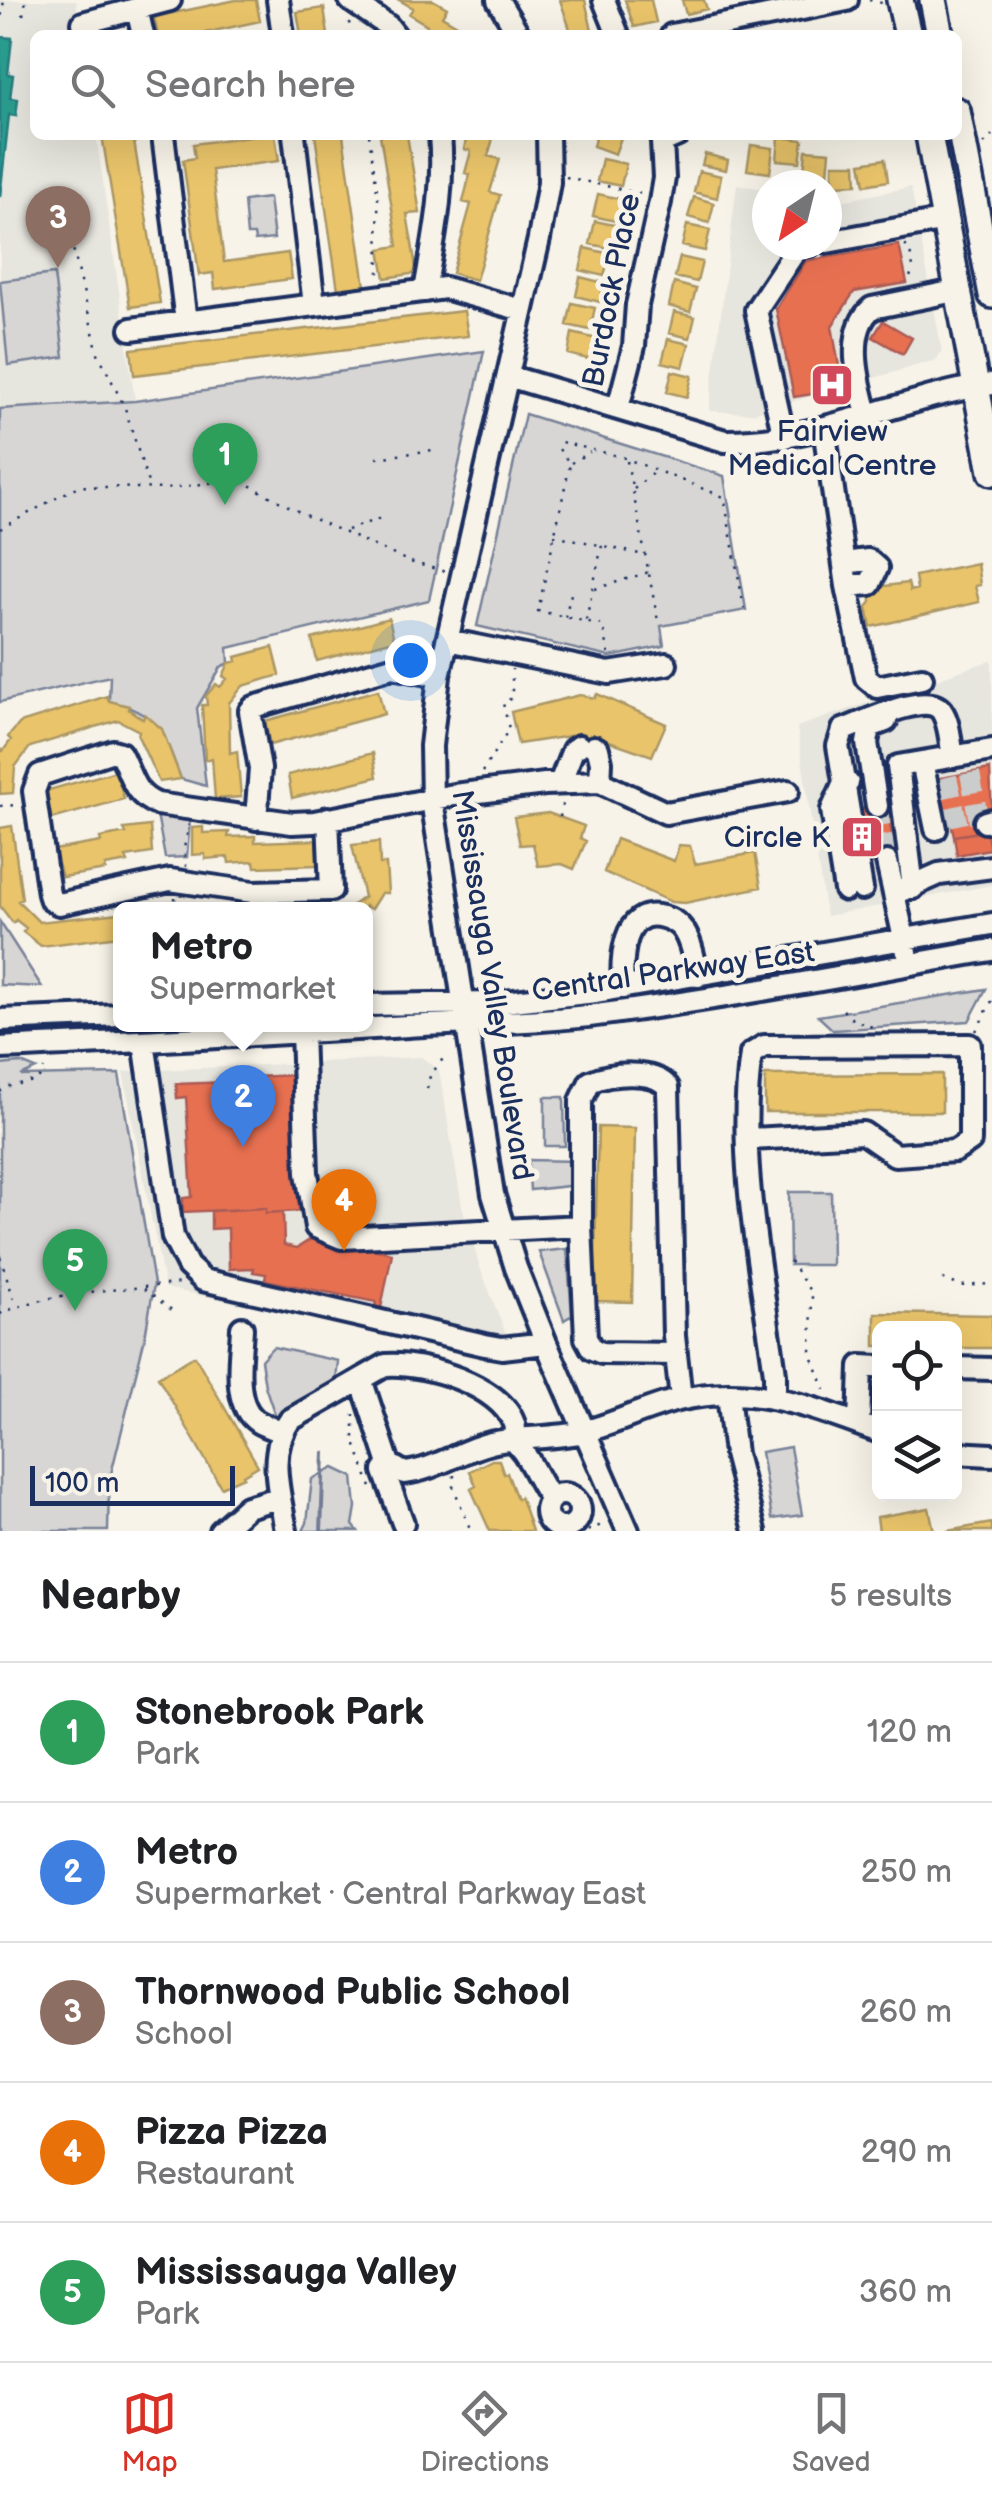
<!DOCTYPE html>
<meta charset="utf-8">
<style>
:root{--surface:#fff;--page:#f6f6f6;--text:#202124;--muted:#757577;--line:#e0e0e0;--accent:#d93025}
body{margin:0;font-family:"Balsamiq Sans",sans-serif;background:var(--page);color:var(--text)}
.controls{position:absolute;right:30px;bottom:30px;display:grid;overflow:hidden;border-radius:15px;box-shadow:0 10px 40px #0002}
.controls button{width:90px;height:90px;display:grid;place-items:center;padding:0;border:0;border-bottom:2px solid var(--line);background:var(--surface);color:var(--text);font:50px sans-serif}
.compass{position:absolute;left:752px;top:170px;width:90px;height:90px;border-radius:50%;background:var(--surface);box-shadow:0 10px 40px #0002;rotate:215deg}
.scale{position:absolute;left:30px;bottom:25px;width:205px;box-sizing:border-box;padding-left:10px;border:5px solid #1b2f5e;border-top:0;font-size:28px;line-height:35px;white-space:nowrap;color:#1b2f5e;-webkit-text-stroke:8px #f7f3e8;paint-order:stroke}
.you{position:absolute;left:410px;top:660px;width:35px;height:35px;margin:-25px;border:8px solid #fff;border-radius:50%;background:#1a73e8;box-shadow:0 0 0 15px #1a73e833}
.badge{display:grid;place-items:center;width:65px;height:65px;border-radius:50%;background:var(--accent);color:#fff;font-size:32px;font-weight:700}
.pin{position:absolute;translate:-50% -82px;filter:drop-shadow(0 2px 5px #0008)}
.pin::after{content:'';position:absolute;top:52px;width:35px;height:30px;background:inherit;clip-path:polygon(0 0,100% 0,50% 100%)}
.popup{position:absolute;left:113px;top:902px;width:260px;height:130px;box-sizing:border-box;display:grid;place-content:center;border-radius:15px;background:var(--surface);filter:drop-shadow(0 2px 8px #0005);font-size:32px;white-space:nowrap;color:var(--muted)}
.popup b{font-size:38px;color:var(--text)}
.popup::after{content:'';position:absolute;left:50%;top:100%;margin-left:-20px;border:20px solid transparent;border-top-color:var(--surface)}
.list{margin:0;padding:0;list-style:none}
h2{display:flex;justify-content:space-between;align-items:center;height:130px;margin:0;padding:0 40px;font-size:42px}
h2 small{font-size:32px;font-weight:400;color:var(--muted)}
.list li{display:grid;grid-template-columns:65px 1fr auto;gap:30px;align-items:center;box-sizing:border-box;height:140px;padding:0 40px;border-top:2px solid var(--line)}
.list b{display:block;font-size:38px;white-space:nowrap}
.list p{margin:0;font-size:32px;white-space:nowrap;color:var(--muted)}
.list em{font-size:32px;font-style:normal;color:var(--muted)}
.icon{flex:none;width:55px;height:55px;fill:none;stroke:currentColor;stroke-width:2;stroke-linecap:round;stroke-linejoin:round}
.map{position:relative;flex:none;width:992px;height:1531px;overflow:hidden}
.search{position:absolute;background:var(--surface);box-shadow:0 10px 40px #0002;left:30px;right:30px;top:30px;height:110px;display:flex;align-items:center;gap:25px;box-sizing:border-box;padding:0 35px;border-radius:15px;color:var(--muted);font-size:38px}
.sheet{height:830px;background:var(--surface)}
nav{display:flex;justify-content:space-around;align-items:center;box-sizing:border-box;height:140px;border-top:2px solid var(--line);background:var(--surface);font-size:28px;color:var(--muted)}
nav a{display:grid;justify-items:center;gap:5px}
nav .on{color:var(--accent)}
.map>svg:first-child{display:block}
.built{fill:#e6e5de}
.green{fill:#d7d6d4;stroke:#798299;stroke-width:2.5}
.homes{fill:#e9c46a;stroke:#ab9766;stroke-width:2.5}
.shops{fill:#e76f51;stroke:#aa5c55;stroke-width:2.5}
.schools{fill:#2a9d8f;stroke:#267c80;stroke-width:2.5}
.lines{fill:none;stroke-linecap:round;stroke-linejoin:round}
.stream{stroke:#727c95;stroke-width:4}
.minor-tunnel{stroke:#cbcccc;stroke-width:20;stroke-dasharray:20 10;stroke-linecap:butt}
.minor-casing{stroke:#1b2f5e;stroke-width:28}
.major-casing{stroke:#1b2f5e;stroke-width:32}
.path{stroke:#1b2f5e;stroke-width:2.5;stroke-dasharray:2.5 8;stroke-linecap:butt}
.minor{stroke:#f7f3e8;stroke-width:20}
.major{stroke:#f7f3e8;stroke-width:25}
.labels{text-anchor:middle;stroke-width:10;stroke-linejoin:round;paint-order:stroke}
.street-label{font-size:30px;fill:#1b2f5e;stroke:#f7f3e8}
.poi-label{font-size:30px;fill:#1b2f5e;stroke:#f7f3e8}
</style>
<div class="map">
<svg width="992" height="1531" viewBox="0 0 992 1531">
<rect width="100%" height="100%" fill="#f7f3e8"/>
<filter id="ink" filterUnits="userSpaceOnUse"><feTurbulence type="fractalNoise" baseFrequency=".01" numOctaves="2"/><feDisplacementMap in="SourceGraphic" scale="20" xChannelSelector="R" yChannelSelector="G"/><feConvolveMatrix kernelMatrix="1 2 1 2 8 2 1 2 1" color-interpolation-filters="sRGB"/></filter>
<g filter="url(#ink)">
<!-- built -->
<path class="built" d="M0,0H76L81,35H35V135H96L135,401L0,409Z
M737,184L767,190V245H827V204L911,187L942,351L936,360L753,413L709,411Z
M992,660V885L826,916L797,727Z
M421,1057L439,1070L462,1206L479,1265L516,1360L165,1288L123,1072Z"/>
<!-- green -->
<path class="green" d="M269,198L274,239L255,241L254,235H247L244,201Z
M54,274L64,357L8,365L0,281Z
M484,351L429,600L228,648L229,663L221,667L197,708L206,786L181,779C164,734 160,714 109,701L110,676L0,702V409L135,401Z
M525,414L724,476L746,610L661,626L664,646L610,657L477,626Z
M157,814L190,818L187,857L165,858Z
M0,922L42,987L0,985Z
M986,989L969,1021L833,1030L818,1016Z
M212,1025H278L0,1040V1031Z
M21,1063L36,1069L21,1076L119,1074L154,1284L145,1337L109,1482L108,1531H0V1065Z
M545,1097H564L565,1146H545Z
M528,1160L578,1161L577,1185L530,1190Z
M789,1192H831L832,1265H790Z
M567,1249L572,1315L564,1320L539,1252Z
M273,1347L338,1361L336,1380L277,1421L265,1386L261,1360Z
M790,1447L802,1515L772,1519L761,1452Z
M334,1468L353,1477L356,1507L353,1525L358,1531H303L307,1523L312,1479Z"/>
<!-- homes -->
<path class="homes" d="M236,0H256L260,21L195,35H158L154,17Z
M399,0H433L447,8L442,16L462,28L458,35H421L427,25L409,14L413,8Z
M560,0H585L593,35H572Z
M625,0H651L656,22L634,27Z
M682,0H704L707,9L686,14Z
M324,8L328,35H301L297,12Z
M102,135H133L160,303L130,307Z
M258,135H275L279,161L212,170L224,262L288,253L292,279L215,289L213,273L199,275L183,160L195,158L193,144Z
M315,135H343L365,286L338,290Z
M380,135H407L420,213L407,214L417,273L385,278L380,249L398,246Z
M467,135H494L488,156L500,159L490,192L500,195L476,280L452,273L471,204L463,202L470,174L465,173L471,151L464,149Z
M596,135H622L615,154L593,146Z
M779,137L803,140L800,162L777,160Z
M751,145L773,148L770,173L747,170Z
M806,150L830,152L828,174L804,172Z
M705,154L728,160L726,170L702,165Z
M602,159L626,164L621,186L597,181Z
M885,159L888,181L865,185L861,163Z
M833,164H856L857,184L833,185Z
M699,171L721,176L717,198L694,192Z
M598,194L625,200L620,222L593,216Z
M694,197L714,203L709,223L688,217Z
M595,221L619,226L614,249L590,244Z
M687,225L710,230L705,251L682,246Z
M585,248L610,254L604,276L580,270Z
M680,257L702,262L697,282L675,277Z
M580,277L604,283L600,302L576,296Z
M674,283L696,289L690,312L669,306Z
M572,303L595,308L590,330L567,325Z
M464,311L468,336L134,375L131,349Z
M674,312L695,317L690,338L669,333Z
M572,333L597,339L592,360L568,354Z
M668,339L689,344L683,367L662,362Z
M672,371L692,376L687,397L667,392Z
M977,563L980,585L975,586L979,602L871,627L867,607L871,602L870,588L908,583L910,591L917,589L915,576Z
M389,618L394,640L317,661L312,639Z
M273,647L280,675L243,686L229,703L230,753L237,751L241,797L215,799L212,758L205,760L202,705H207L206,696L216,684L220,687L227,679L223,676L229,663L237,661L236,657Z
M378,690L384,714L270,745L265,721Z
M597,694L666,724L652,756L598,737L591,754L580,751L577,735L518,744L511,712L580,695L595,698Z
M107,696L109,701L129,706L128,709L143,719L145,714L162,729L181,779L159,782L138,736L139,731L118,720L30,747L15,767L13,793L0,794V749L3,751L11,740L8,737L20,723Z
M373,753L377,777L292,798L288,775Z
M116,771L124,799L52,819L45,791Z
M548,813L584,826L580,838L586,841L574,869L562,864L538,866L533,844L520,845L514,817Z
M12,826L22,899L18,901L39,922L120,913V936L41,946L23,932L26,928L16,920L13,923L0,906V828Z
M150,826L152,853L126,857L128,862L105,866L106,870L62,877L54,850L101,842L100,838L126,833L124,829Z
M203,827V833L229,832L228,837L255,836V842L318,840V865L255,867L254,861L229,863L228,857L205,859V854L192,855V828Z
M616,839L674,861L679,845L690,846L695,864L755,853L761,887L685,903L671,902L604,872Z
M379,842L380,864H386L388,893H381L371,909L365,906L363,910H346L364,897L352,845Z
M942,1074V1112H765V1075Z
M598,1127L635,1128L632,1302L594,1301Z
M875,1313L992,1315V1348H954V1328H880V1346H875Z
M195,1356L258,1466L243,1475L244,1477L221,1487L158,1377Z
M492,1460H499L504,1474L507,1473L517,1499L520,1497L523,1504L532,1531H490L471,1489L476,1486L470,1471Z
M929,1508L934,1531H879L877,1517Z
M992,1523V1531H947Z"/>
<!-- shops -->
<path class="shops" d="M899,245L907,283L854,292L832,326L843,389L794,397L776,309L806,261Z
M883,321L912,338L903,354L873,337Z
M990,769L992,814L986,831L954,836L951,822L938,824L930,780Z
M887,805L896,860L837,869L828,814Z
M986,831L990,849L957,855L954,836Z
M292,1075L299,1211L266,1213V1208L183,1212V1198L192,1197L186,1097L177,1098L176,1084L256,1081V1077Z
M266,1208V1213L283,1212L284,1245L297,1248L314,1237L392,1253L381,1308L375,1306L376,1302L265,1280L266,1274L253,1272L254,1268L229,1269L228,1228L211,1229V1211Z"/>
<!-- schools -->
<path class="schools" d="M0,37L12,38L8,74L13,75L10,98L18,99L16,116L9,115L0,197Z"/>
<g class="lines">
<!-- stream -->
<path class="stream" d="M321,1531L324,1453"/>
<!-- minor-tunnel -->
<path class="minor-tunnel" d="M970,773L979,822
M947,777L958,825
M877,806L887,862"/>
<!-- minor casing -->
<g class="minor-casing">
<path id="minor" d="M278,0L283,35
M350,0L388,26L395,35
M498,0L519,35
M604,0L618,35
M137,9L143,35
M83,23L170,0
M672,35L847,0
M163,135L186,322
M294,135L314,305
M548,135L549,182L539,239L439,676L431,746L432,800L493,1194L516,1268L546,1343L628,1531
M827,242L946,220
M425,291C434,238 445,188 440,135
M131,329L445,288L522,310
M508,376L725,441C818,442 901,397 992,384
M618,408L634,346L637,305L660,202L664,178L662,142L678,135
M868,417C859,385 844,332 872,308L960,290
M824,428L847,586L866,678L877,687L922,678
M784,438L756,310L798,247L810,245
M844,563L868,560L877,568L870,584L847,586
M447,640L609,673L666,664
M594,747L598,749L601,762L600,782
M922,762L936,829
M560,783L573,750L579,746
M877,806L867,743L870,727L886,721
M328,818L331,890L253,892L170,880L59,904L51,900L49,894L34,791L40,775L113,751L120,753C132,775 132,794 157,804L292,823L314,822L454,795L545,784L600,782L666,813L788,791
M256,819L260,769L250,711L254,707L392,667L439,676
M985,822L992,820
M887,862L907,952
M913,888L898,766L992,750
M862,889L838,746L843,730C863,723 926,691 941,710C950,722 950,743 953,757
M845,890L832,810L844,783H848
M903,890L939,874L992,867
M623,988C621,961 622,906 663,917C671,919 678,923 683,930C692,943 694,961 698,976
M366,1005L495,1003L596,992L992,924
M0,1020L120,1015
M302,1032L307,1173L316,1227L342,1238L581,1226
M144,1042L173,1237L188,1266L203,1280L485,1345L502,1348L546,1343
M0,1048C136,1042 272,1034 408,1026C474,1022 538,1023 604,1014C734,997 863,972 992,950
M749,1139L863,1133L895,1155L955,1151L970,1141V1045L764,1046L751,1054C736,1159 761,1269 775,1374V1397
M242,1328C241,1354 231,1405 258,1422C265,1426 274,1429 281,1432
M676,1354L602,1353L592,1349L586,1338L581,1226V1101L590,1082C610,1073 653,1069 668,1087L674,1336L681,1399
M954,1368L992,1369
M361,1379L389,1464L404,1473C435,1470 461,1450 491,1443C521,1436 553,1439 583,1432C615,1424 645,1408 678,1400C753,1382 810,1407 880,1432
M728,1394L735,1454L755,1531
M859,1424L861,1366L880,1367
M954,1453L992,1455
M389,1464L384,1471L403,1523
M546 1511a17 17 0 1 1 34 0a17 17 0 1 1-34 0Z
M220,1531L247,1507L278,1498
M286,1531C280,1493 266,1454 290,1420L386,1365C423,1362 501,1385 514,1424C516,1429 513,1435 515,1440C516,1445 521,1448 524,1453C534,1468 540,1484 551,1499"/>
</g>
<!-- major casing -->
<g class="major-casing">
<path id="major" d="M900,0L908,35
M933,0L940,35
M957,111L992,295
M929,135L992,472"/>
</g>
<!-- path -->
<path class="path" d="M869,0L882,3
M23,15L26,0
M349,22L351,35
M0,26L4,0
M369,135L378,197L379,280
M984,144L992,135
M566,177L646,195
M71,240L98,353L125,408L149,486
M905,245C914,257 916,271 906,283
M377,458L433,450
M627,461L658,621
M571,463L590,452
M634,489L655,471
M0,529L78,486L166,489L230,480L251,486L307,516L410,562L447,572
M347,530L381,518
M554,535L644,555
M595,589L649,572
M565,617L571,594
M586,620L602,545
M609,654L603,625L538,611L570,464L559,449L561,442L622,457L724,497L744,608
M482,772L509,729L503,703L512,698V669
M0,806L18,805
M560,817L564,799
M186,867L184,848L189,825
M175,897L176,910
M843,1010L852,1019L872,1027
M976,1031L992,1001
M427,1089L430,1076L445,1056
M0,1092L5,1087L38,1080L44,1069
M0,1257L16,1305
M790,1261L812,1294L811,1353L825,1390
M943,1279L960,1286L992,1284
M144,1289L177,1314
M0,1314C55,1289 122,1291 182,1283
M354,1414V1440L373,1493
M454,1475L453,1486L471,1531
M588,1531L601,1525"/>
<!-- minor -->
<use href="#minor" class="minor"/>
<!-- major -->
<use href="#major" class="major"/>
</g>
</g>
<!-- icons -->
<defs>
<g id="hospital-square" transform="scale(2.25)"><rect x="-9" y="-9" width="18" height="18" rx="4" fill="#d1495b" stroke="#f7f3e8"/><path d="M-5-5h3v3.5h4V-5h3V5h-3V1.5h-4V5h-3Z" fill="#fff"/></g>
<g id="building-square" transform="scale(2.25)"><rect x="-9" y="-9" width="18" height="18" rx="4" fill="#d1495b" stroke="#f7f3e8"/><path d="M-4-6H4V6H1V3H-1V6H-4ZM-2.5-4.3h1.7v1.8h-1.7ZM.8-4.3h1.7v1.8H.8ZM-2.5-1h1.7V.8h-1.7ZM.8-1h1.7V.8H.8Z" fill="#fff"/></g>
</defs>
<g fill-rule="evenodd">
<use href="#hospital-square" x="832" y="385"/>
<use href="#building-square" x="862" y="837"/>
</g>
<g class="labels">
<!-- street labels -->
<g class="street-label">
<text transform="translate(611 290) rotate(-79)" y="10">Burdock Place</text>
<text transform="translate(673 971) rotate(-8)" y="10">Central Parkway East</text>
<text transform="translate(493 985) rotate(81)" y="10">Mississauga Valley Boulevard</text>
</g>
<!-- poi labels -->
<g class="poi-label">
<text x="832" y="441">Fairview<tspan x="832" dy="34">Medical Centre</tspan></text>
<text x="830" y="847" text-anchor="end">Circle K</text>
</g>
</g>
</svg>
<div class="controls">
<button><svg class="icon" aria-label="locate" viewBox="0 0 24 24"><circle cx="12" cy="12" r="6"/><path d="M12 2v4M12 18v4M2 12h4M18 12h4"/></svg></button>
<button><svg class="icon" aria-label="layers" viewBox="0 0 24 24"><path d="M12 4l9 5-9 5-9-5zM3 14l9 5 9-5"/></svg></button>
</div>
<svg class="compass" viewBox="-18 -18 36 36"><path d="M0-13l5 13h-10z" fill="#e53935"/><path d="M0 13l5-13h-10z" fill="#757577"/></svg>
<div class="scale">100 m</div>
<div class="you"></div>
<div class="pin badge" style="left:225px;top:505px;background:#2e9e5b">1</div>
<div class="pin badge" style="left:243px;top:1147px;background:#3f7fe0">2</div>
<div class="popup"><b>Metro</b>Supermarket</div>
<div class="pin badge" style="left:58px;top:268px;background:#8d6e63">3</div>
<div class="pin badge" style="left:344px;top:1251px;background:#e8710a">4</div>
<div class="pin badge" style="left:75px;top:1311px;background:#2e9e5b">5</div>
<div class="search"><svg class="icon" aria-label="search" viewBox="0 0 24 24"><circle cx="10" cy="10" r="6"/><path d="M15 15l6 6"/></svg>Search here</div>
</div>
<section class="sheet">
<h2>Nearby<small>5 results</small></h2>
<ul class="list">
<li><span class="badge" style="background:#2e9e5b">1</span><div><b>Stonebrook Park</b><p>Park</p></div><em>120 m</em></li>
<li><span class="badge" style="background:#3f7fe0">2</span><div><b>Metro</b><p>Supermarket · Central Parkway East</p></div><em>250 m</em></li>
<li><span class="badge" style="background:#8d6e63">3</span><div><b>Thornwood Public School</b><p>School</p></div><em>260 m</em></li>
<li><span class="badge" style="background:#e8710a">4</span><div><b>Pizza Pizza</b><p>Restaurant</p></div><em>290 m</em></li>
<li><span class="badge" style="background:#2e9e5b">5</span><div><b>Mississauga Valley</b><p>Park</p></div><em>360 m</em></li>
</ul>
</section>
<nav>
<a class="on"><svg class="icon" aria-label="map" viewBox="0 0 24 24"><path d="M3 6l6-2 6 2 6-2v14l-6 2-6-2-6 2zM9 4v14M15 6v14"/></svg>Map</a>
<a><svg class="icon" aria-label="directions" viewBox="0 0 24 24"><path d="M12 3l9 9-9 9-9-9zM9 14v-3h6M13 9l2 2-2 2"/></svg>Directions</a>
<a><svg class="icon" aria-label="saved" viewBox="0 0 24 24"><path d="M7 4h10v16l-5-4-5 4z"/></svg>Saved</a>
</nav>
